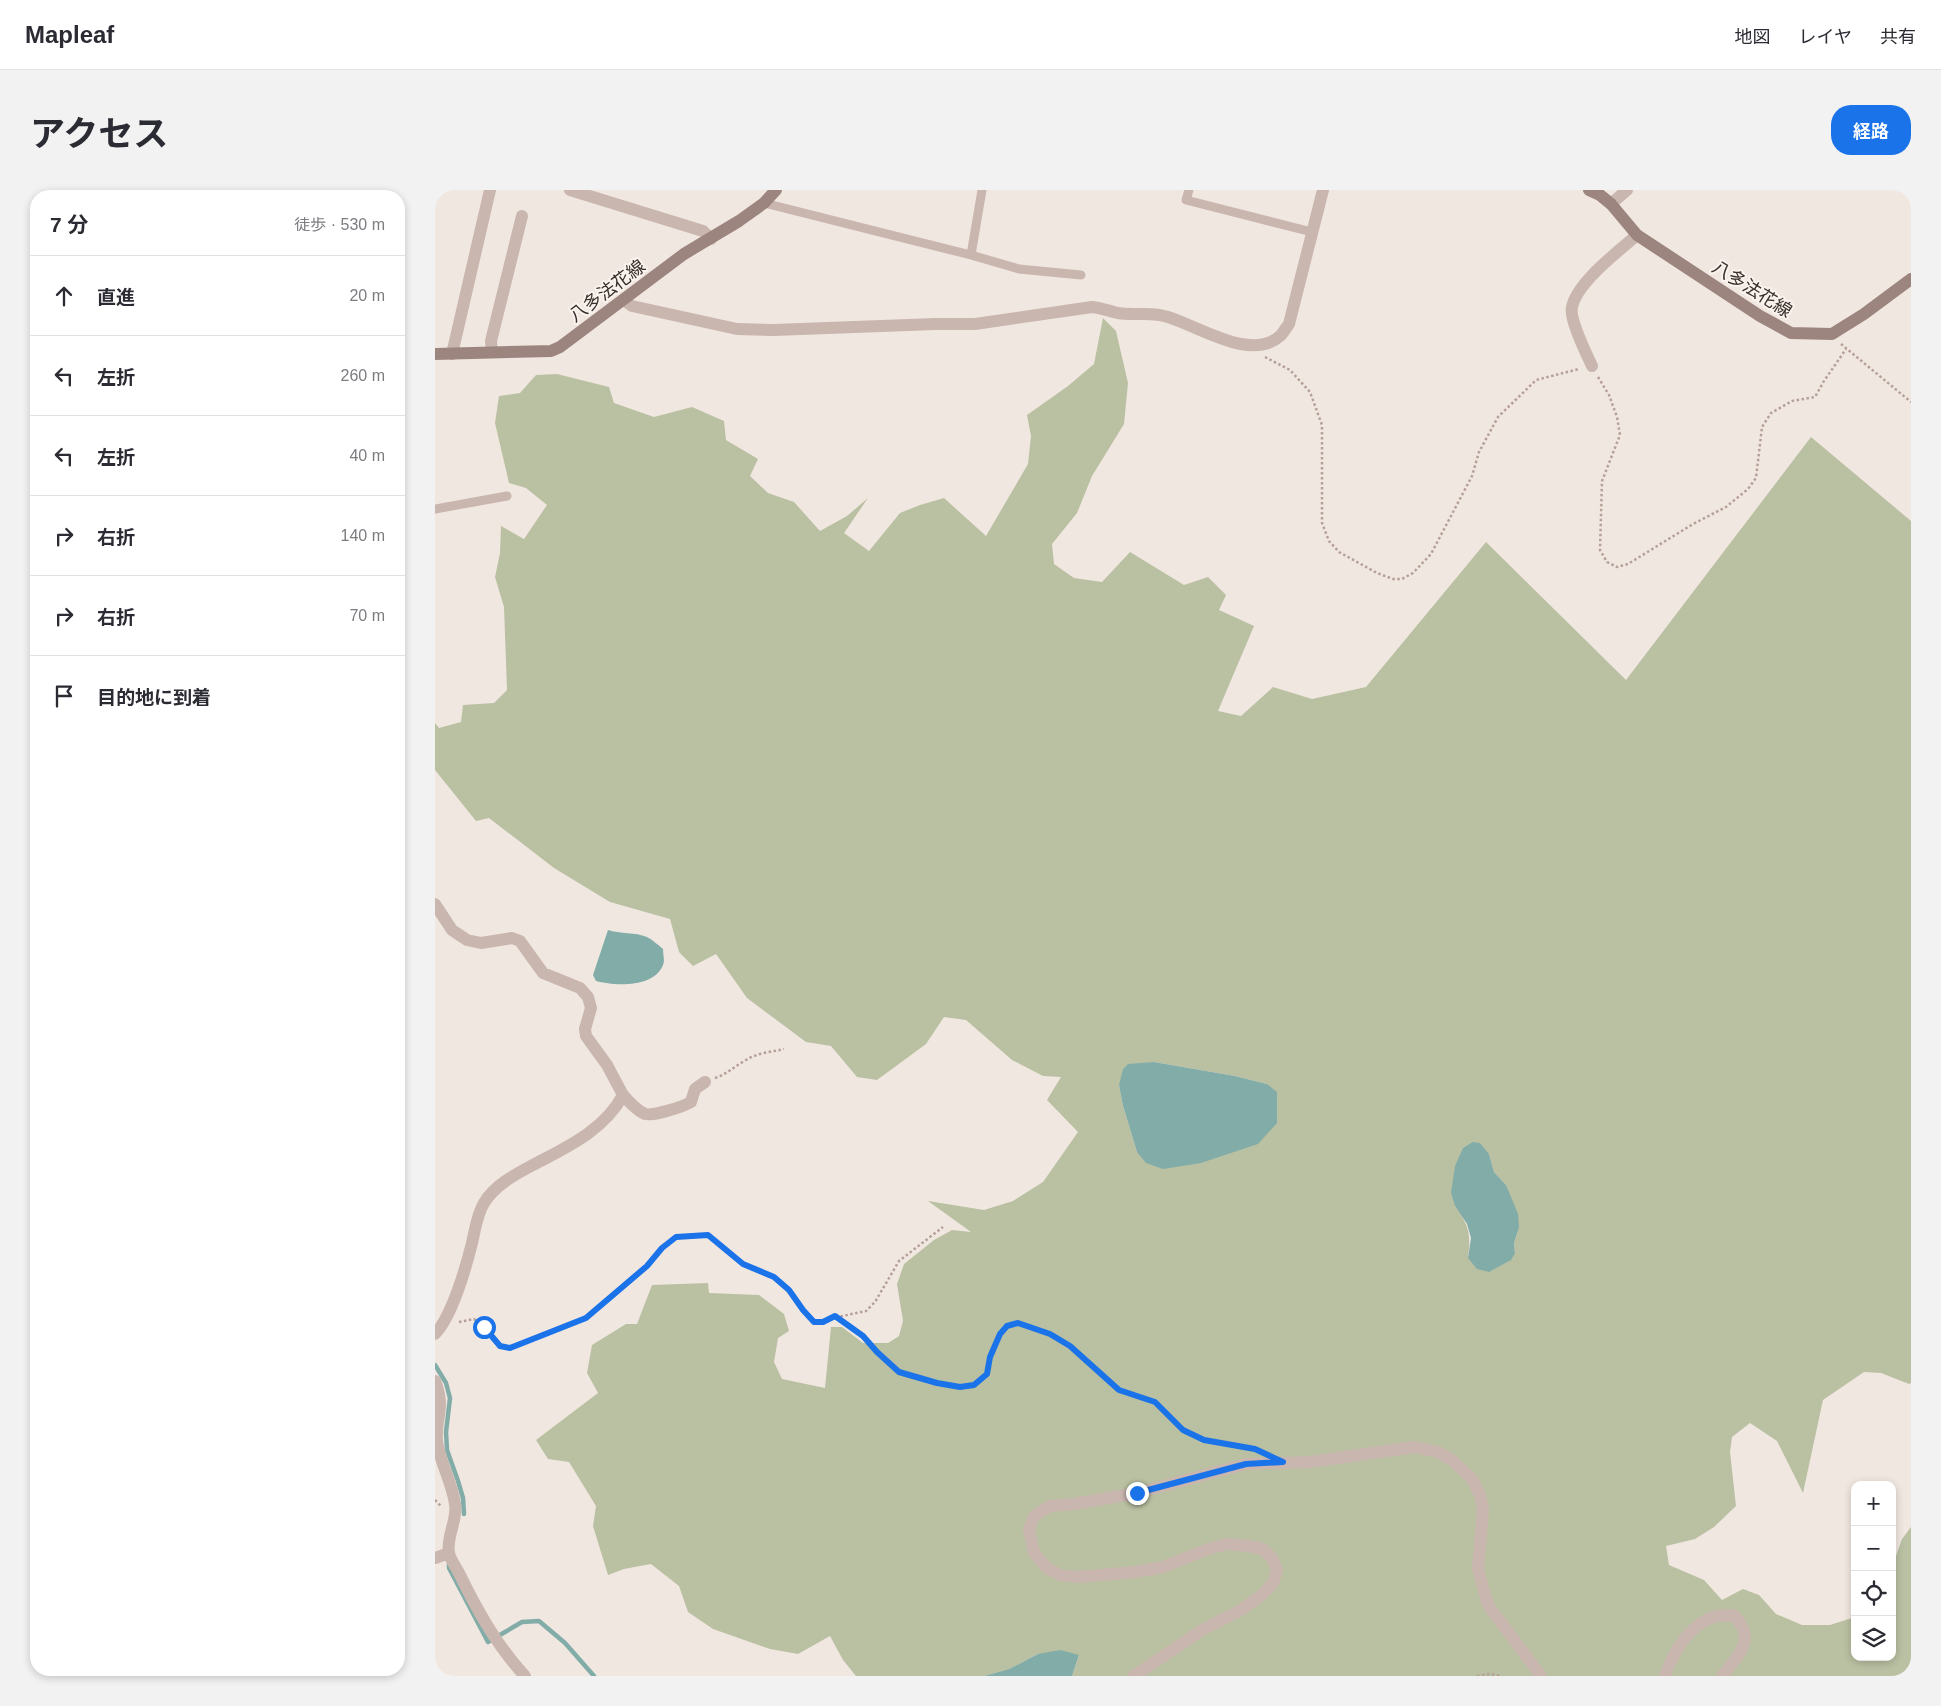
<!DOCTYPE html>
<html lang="ja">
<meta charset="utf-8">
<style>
:root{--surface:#fff;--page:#f2f2f3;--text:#2b2b33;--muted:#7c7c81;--line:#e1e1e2;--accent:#1a73e8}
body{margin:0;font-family:Arial,"Noto Sans JP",sans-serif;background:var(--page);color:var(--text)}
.controls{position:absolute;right:15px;bottom:15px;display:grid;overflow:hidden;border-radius:10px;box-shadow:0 2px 8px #0003}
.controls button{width:45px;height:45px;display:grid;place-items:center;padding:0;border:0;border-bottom:1px solid var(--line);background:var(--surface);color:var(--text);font:25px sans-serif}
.stop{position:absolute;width:15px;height:15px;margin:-11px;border:4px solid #1a73e8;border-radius:50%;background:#fff}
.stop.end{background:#1a73e8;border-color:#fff;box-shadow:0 1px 5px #0008}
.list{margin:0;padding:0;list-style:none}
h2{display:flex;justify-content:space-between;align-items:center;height:65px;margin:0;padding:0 20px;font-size:21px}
h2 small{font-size:16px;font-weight:400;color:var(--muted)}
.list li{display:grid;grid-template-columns:32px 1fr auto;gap:15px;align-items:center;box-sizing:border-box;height:80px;padding:0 20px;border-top:1px solid var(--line)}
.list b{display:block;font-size:19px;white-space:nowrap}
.list em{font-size:16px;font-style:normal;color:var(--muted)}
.icon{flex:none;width:28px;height:28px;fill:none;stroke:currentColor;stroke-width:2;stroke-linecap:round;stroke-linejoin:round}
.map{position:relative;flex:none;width:1476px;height:1486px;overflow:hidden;border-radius:20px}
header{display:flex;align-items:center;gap:30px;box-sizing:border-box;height:70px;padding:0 25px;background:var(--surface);border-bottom:1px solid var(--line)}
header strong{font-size:24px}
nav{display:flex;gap:28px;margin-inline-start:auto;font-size:18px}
.intro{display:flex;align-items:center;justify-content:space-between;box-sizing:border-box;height:120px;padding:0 30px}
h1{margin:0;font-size:35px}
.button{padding:12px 22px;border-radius:20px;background:var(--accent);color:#fff;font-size:18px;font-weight:700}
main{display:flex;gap:30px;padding:0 30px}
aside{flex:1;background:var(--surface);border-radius:20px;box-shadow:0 2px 8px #0003}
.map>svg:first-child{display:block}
.green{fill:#bac0a2;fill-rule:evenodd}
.water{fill:#82aca8}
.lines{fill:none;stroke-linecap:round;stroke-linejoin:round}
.stream{stroke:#82aca8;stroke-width:4.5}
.path{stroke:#b5a098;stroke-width:2.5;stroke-dasharray:2.5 2.5;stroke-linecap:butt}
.service{stroke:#c9b6ae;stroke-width:9}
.minor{stroke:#c9b6ae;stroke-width:12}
.secondary{stroke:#9c857f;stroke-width:12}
.route{stroke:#1a73e8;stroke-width:6}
.labels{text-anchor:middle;stroke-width:4;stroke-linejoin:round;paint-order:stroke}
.street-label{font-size:18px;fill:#382e2b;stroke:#f9f2ed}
</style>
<header>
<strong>Mapleaf</strong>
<nav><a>地図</a><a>レイヤ</a><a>共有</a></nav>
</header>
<div class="intro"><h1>アクセス</h1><a class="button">経路</a></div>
<main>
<aside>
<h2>7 分<small>徒歩 · 530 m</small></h2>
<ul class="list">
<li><svg class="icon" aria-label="ahead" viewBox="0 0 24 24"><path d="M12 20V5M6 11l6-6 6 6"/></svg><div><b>直進</b></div><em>20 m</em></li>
<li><svg class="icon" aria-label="left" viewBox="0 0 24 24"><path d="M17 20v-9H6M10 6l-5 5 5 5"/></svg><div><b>左折</b></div><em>260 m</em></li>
<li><svg class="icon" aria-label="left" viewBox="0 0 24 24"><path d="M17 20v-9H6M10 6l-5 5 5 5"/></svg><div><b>左折</b></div><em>40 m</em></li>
<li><svg class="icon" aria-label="right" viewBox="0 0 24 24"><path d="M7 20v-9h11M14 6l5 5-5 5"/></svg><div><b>右折</b></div><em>140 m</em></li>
<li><svg class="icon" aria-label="right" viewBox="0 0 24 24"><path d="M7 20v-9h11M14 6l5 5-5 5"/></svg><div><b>右折</b></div><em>70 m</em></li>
<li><svg class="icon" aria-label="arrive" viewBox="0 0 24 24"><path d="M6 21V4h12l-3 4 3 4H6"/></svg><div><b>目的地に到着</b></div></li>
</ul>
</aside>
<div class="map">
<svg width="1476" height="1486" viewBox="0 0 1476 1486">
<rect width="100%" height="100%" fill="#f1e7e1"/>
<!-- green -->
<path class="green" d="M668,128L681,141L693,193L689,234L657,286L642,323L617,354L619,374L639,388L667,392L695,362L749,395L773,387L791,405L784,420L819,436L783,521L806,526L838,497L877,509L931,497L1051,352L1191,490L1376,247L1476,331V1193L1474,1194L1446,1183L1429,1182L1388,1210L1368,1303L1342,1251L1315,1233L1297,1247L1295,1262L1301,1316L1279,1337L1260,1349L1231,1356L1234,1375L1269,1390L1287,1410L1308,1399L1324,1405L1341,1424L1367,1435H1395L1420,1427V1467H1457V1377L1467,1349L1476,1337V1486H637L644,1465L603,1464L574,1479L549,1486H421L408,1470L395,1446L363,1464L335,1459L278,1439L253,1422L244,1396L216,1374L189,1379L173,1385L158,1336L161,1316L134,1272L113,1269L101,1250L163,1203L152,1183L157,1155L191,1134H202L217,1095L273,1093L274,1103L324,1105L349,1124L354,1141L343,1148L339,1172L347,1189L390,1198L396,1137H407L428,1153H453L464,1146L468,1131L462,1094L469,1074L499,1050L517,1040L536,1042L493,1011L549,1020L578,1011L608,992L643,942L612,910L626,887L608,886L577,870L531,830L509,827L491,854L442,890L422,887L396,856L371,852L312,808L281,764L258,776L244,762L235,729L175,712L119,678L54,628L41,631L0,580V533L4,538L26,532L28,515L59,513L72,500L69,417L60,387L65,363L66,336L89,349L112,315L91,298L74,293L60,233L64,206L85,203L101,185L122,184L174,197L179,213L219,227L257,217L289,231L291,250L323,269L315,286L333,303L359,312L385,341L412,326L433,308L409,343L434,361L465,323L485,315L509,308L551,346L593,274L596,246L592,225L633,196L659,174ZM719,872L800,886L832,894L702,962L688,916L684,895ZM1054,964L1059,982L1071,995L1084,1038L1079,1053L1080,1063L1033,1068C1036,1043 1034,1036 1020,1016Z"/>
<!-- water -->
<path class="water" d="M173,740C185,744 200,742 212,747C218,750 223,755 228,759C228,764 230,771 228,775C219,798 180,796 161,791L158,785Z
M719,872L800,886L832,894L842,902V933L823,954L766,973L728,979L711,973L702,962L688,916L684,895L688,879L693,874Z
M1038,952L1045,953L1054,964L1059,982L1071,995L1083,1024L1084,1038L1079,1053L1080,1063L1076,1070L1054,1082L1042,1079L1033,1068L1036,1048L1032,1034L1020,1016L1016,1003L1020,976L1028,958Z
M625,1460L644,1465L637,1486H549L574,1479L603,1464Z"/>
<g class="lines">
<!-- stream -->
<path class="stream" d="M0,1175L11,1193L15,1208L11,1242L12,1260L23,1291L28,1308L29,1324
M14,1374V1378L53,1452L87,1432L104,1431L130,1453L159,1486"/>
<!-- path -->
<path class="path" d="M1406,154L1476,212
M830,167L855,180L875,202L887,235V333L894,351L904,362L942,383L958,389H967L978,383L996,364L1037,286L1044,262L1063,227L1101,190L1144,179
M1163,187L1174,205L1182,227L1185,245L1167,291L1165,360L1172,372L1182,377L1193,374L1258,334L1291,317L1313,299L1321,288L1327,237L1336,223L1357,211L1380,207L1389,191L1411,159
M280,888C292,884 300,876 311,870C322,863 336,862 349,859
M401,1127L428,1146L442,1162L464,1182L502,1193L525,1197L539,1195L552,1184L555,1167L565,1144L572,1136L583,1133L615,1144L635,1156L684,1200L720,1212L748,1240L769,1250L821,1260
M24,1132L39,1129C52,1139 60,1155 75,1159L151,1128L213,1076L227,1058L241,1047L260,1045H273L308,1074L339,1087L354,1100L368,1120L379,1132L431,1121L440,1112L464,1071L508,1037
M0,1310L6,1316
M1042,1486L1055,1484L1066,1486"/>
<!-- service -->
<path class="service" d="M754,0L751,10L877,42
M329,13L536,65L547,0
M536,65L584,79L646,85
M0,319L72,306"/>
<!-- minor -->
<path class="minor" d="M135,0L268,41L276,49
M1176,14L1192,0
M189,110L197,116L302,139L339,140L500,134H540L657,117C667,118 674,121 683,123C700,126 716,121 733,127C763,136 816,172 845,146C848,143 851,138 854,134L888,0
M57,162L56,151L87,26
M17,164L55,0
M1157,176C1151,163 1134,129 1137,117C1142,92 1184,61 1202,45
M0,714L17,740L32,750L46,753L77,748L85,751L108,783L145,798L153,807L156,818L150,839L151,846L172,875L188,905C169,941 130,958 96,976C79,985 59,996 49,1013C42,1024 40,1040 37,1053C31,1077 17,1126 0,1144
M188,905C194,912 201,920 210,924C218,926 248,917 256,912L260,899L270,892
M0,1191C11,1218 0,1228 2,1251C5,1273 17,1292 20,1314C23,1330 11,1346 14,1363C15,1369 21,1377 24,1383C42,1420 62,1456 90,1486
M0,1368L14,1363
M699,1486L767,1440L806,1420L828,1404L838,1393L842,1380L837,1368L828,1359L813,1356L792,1354L773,1359L728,1377L701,1382L642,1387L625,1385L612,1378L599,1363L594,1339L599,1326L615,1316L639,1314L702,1303L811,1274L875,1272L979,1257L1003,1262L1017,1270L1037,1289L1045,1305L1048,1319L1043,1379L1053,1415L1106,1486
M1230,1486C1238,1462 1256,1432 1282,1426C1287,1425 1293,1426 1298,1425C1323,1448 1303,1466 1287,1486"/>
<!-- secondary -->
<path class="secondary" d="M1154,0L1165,5L1176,14L1202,45L1325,126L1356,143L1397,144L1429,124L1476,89
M0,164L116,161L125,157L249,64L304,31L329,13L341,0"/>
</g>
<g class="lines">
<!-- route -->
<path class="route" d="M49,1137L65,1156L75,1158L151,1128L212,1076L227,1058L241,1047L273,1045L308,1074L339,1087L354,1100L368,1120L379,1132H388L400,1126L428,1146L442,1162L464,1182L502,1193L525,1197L539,1195L552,1184L555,1167L565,1144L572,1136L583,1133L615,1144L635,1156L684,1200L720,1212L748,1240L769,1250L820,1259L848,1272L811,1274L702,1303"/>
</g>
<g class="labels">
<!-- street labels -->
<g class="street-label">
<text transform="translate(1317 99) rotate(32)" y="6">八多法花線</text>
<text transform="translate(172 101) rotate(-37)" y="6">八多法花線</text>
</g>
</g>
</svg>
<div class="controls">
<button>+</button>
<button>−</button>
<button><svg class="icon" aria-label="locate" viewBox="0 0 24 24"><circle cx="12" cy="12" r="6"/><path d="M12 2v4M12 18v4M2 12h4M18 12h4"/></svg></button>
<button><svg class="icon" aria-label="layers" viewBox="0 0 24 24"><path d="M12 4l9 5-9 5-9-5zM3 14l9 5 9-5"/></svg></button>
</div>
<div class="stop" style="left:49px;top:1137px"></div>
<div class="stop end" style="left:702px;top:1303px"></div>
</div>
</main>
